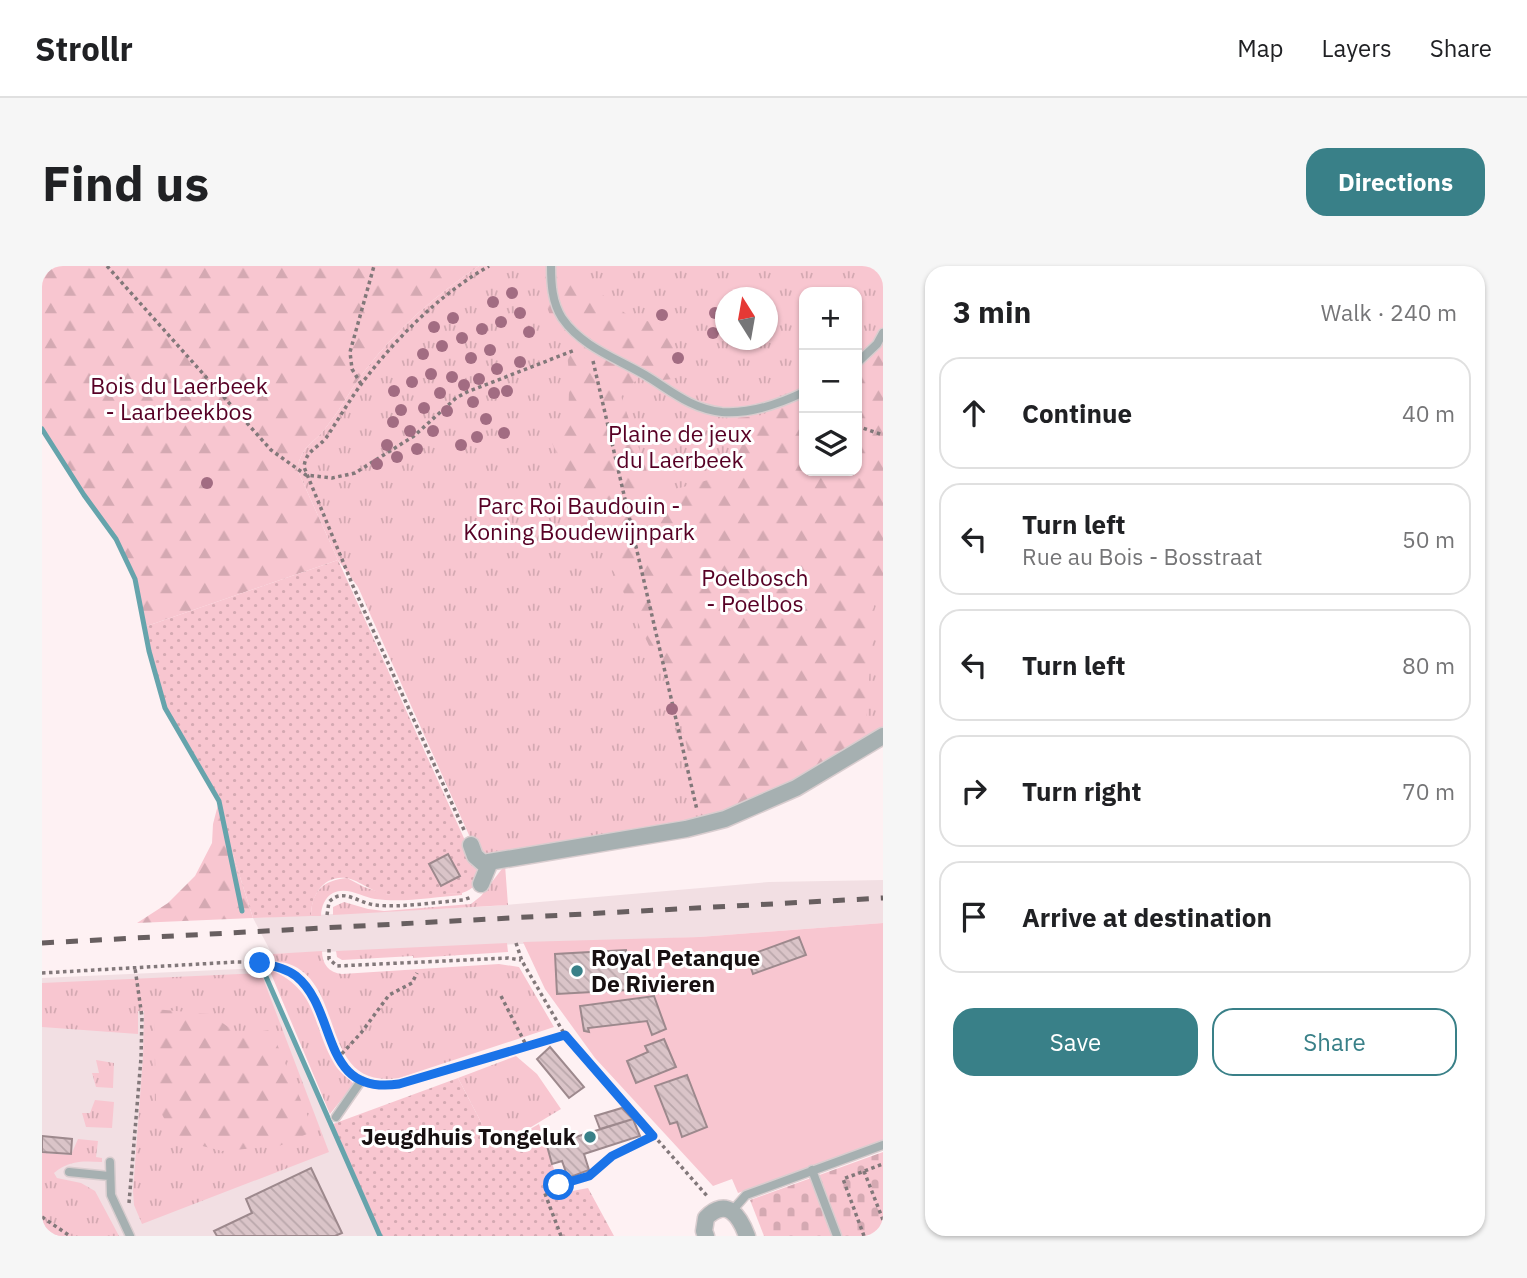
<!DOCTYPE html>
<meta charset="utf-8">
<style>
:root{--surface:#fff;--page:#f6f6f6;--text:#202124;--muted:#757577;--line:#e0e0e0;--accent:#398088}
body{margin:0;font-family:"IBM Plex Sans",sans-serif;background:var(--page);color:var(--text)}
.controls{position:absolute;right:21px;top:21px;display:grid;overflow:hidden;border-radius:14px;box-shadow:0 2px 5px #0004}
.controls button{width:63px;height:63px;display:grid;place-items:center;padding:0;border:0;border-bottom:2px solid var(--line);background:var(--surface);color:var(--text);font:35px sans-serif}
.compass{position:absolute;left:673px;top:21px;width:63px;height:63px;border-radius:50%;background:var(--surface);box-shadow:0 2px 5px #0004;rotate:349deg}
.stop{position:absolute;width:21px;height:21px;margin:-16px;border:5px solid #1a73e8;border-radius:50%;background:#fff}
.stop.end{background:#1a73e8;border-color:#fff;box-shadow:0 2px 7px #0008}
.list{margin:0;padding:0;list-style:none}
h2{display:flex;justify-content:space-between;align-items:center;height:91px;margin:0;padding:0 28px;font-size:30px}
h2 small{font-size:23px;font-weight:400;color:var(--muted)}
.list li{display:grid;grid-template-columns:46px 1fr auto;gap:21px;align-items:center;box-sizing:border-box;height:112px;margin:0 14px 14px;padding:0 14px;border:2px solid var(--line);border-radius:21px}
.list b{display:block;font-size:26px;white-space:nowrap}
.list p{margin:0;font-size:23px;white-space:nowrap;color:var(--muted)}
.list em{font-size:23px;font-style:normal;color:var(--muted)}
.actions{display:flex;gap:14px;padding:21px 28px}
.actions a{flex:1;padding:16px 0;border:2px solid var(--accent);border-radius:21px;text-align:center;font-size:24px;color:var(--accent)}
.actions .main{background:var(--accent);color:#fff}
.icon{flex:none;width:38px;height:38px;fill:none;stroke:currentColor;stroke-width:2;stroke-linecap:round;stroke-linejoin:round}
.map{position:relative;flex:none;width:841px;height:970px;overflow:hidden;border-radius:21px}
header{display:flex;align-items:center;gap:42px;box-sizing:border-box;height:98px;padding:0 35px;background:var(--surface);border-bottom:2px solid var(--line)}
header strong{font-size:33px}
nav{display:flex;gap:38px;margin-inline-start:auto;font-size:24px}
.intro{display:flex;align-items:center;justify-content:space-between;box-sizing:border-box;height:168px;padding:0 42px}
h1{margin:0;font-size:49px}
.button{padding:18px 32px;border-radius:21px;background:var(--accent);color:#fff;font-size:24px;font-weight:700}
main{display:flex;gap:42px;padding:0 42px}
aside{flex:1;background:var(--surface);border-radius:21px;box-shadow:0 2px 5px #0004}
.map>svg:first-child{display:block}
.built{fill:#f2dfe3}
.grass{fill:url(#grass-tufts);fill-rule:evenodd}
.forest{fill:url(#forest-firs)}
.cemetery{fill:url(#cemetery-stones)}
.garden{fill:url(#garden-dots)}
.pitch{fill:#f8c6d0}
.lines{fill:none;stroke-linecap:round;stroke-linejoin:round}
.stream{stroke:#66a4ac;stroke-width:5}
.building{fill:url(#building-back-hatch);stroke:#9d898d;stroke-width:2}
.service-casing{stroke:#d9cdcf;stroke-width:11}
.minor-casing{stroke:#d9cdcf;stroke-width:19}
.path{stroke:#82787a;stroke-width:3.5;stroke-dasharray:3.5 3.5;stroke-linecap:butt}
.service{stroke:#a6b0b1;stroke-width:8}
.minor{stroke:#a6b0b1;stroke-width:16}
.rail{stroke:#685f60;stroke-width:5;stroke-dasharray:12 12;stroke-linecap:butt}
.tree{fill:#a26c82}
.route{stroke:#1a73e8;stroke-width:9}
.poi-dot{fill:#398088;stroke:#fff;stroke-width:2.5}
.labels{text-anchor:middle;stroke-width:6;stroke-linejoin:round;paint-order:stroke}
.park-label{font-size:23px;fill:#570025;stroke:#fff}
.poi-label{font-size:23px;font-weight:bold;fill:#171011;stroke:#fff;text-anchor:start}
</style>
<header>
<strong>Strollr</strong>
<nav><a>Map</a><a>Layers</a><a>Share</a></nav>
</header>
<div class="intro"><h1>Find us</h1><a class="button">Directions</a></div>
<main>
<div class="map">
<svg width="841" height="970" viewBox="0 0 841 970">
<defs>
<pattern id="grass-tufts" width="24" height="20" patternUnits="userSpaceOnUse" patternTransform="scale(1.75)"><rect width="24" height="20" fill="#f8c6d0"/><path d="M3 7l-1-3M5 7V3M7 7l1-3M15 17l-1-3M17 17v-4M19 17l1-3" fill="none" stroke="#d4a9b2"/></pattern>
<pattern id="forest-firs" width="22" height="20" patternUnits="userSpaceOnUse" patternTransform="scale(1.75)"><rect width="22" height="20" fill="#f8c6d0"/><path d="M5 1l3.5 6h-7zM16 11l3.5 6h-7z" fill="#d4a9b2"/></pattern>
<pattern id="cemetery-stones" width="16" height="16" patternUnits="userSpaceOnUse" patternTransform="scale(1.75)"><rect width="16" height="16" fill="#f8c6d0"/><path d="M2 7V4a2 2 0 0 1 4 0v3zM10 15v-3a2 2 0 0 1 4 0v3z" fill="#d4a9b2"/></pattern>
<pattern id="garden-dots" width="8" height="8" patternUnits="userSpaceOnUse" patternTransform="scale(1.75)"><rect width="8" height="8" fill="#f8c6d0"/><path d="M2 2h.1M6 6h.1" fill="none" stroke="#d4a9b2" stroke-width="1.8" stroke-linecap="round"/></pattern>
<pattern id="building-back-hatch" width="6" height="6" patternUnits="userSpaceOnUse" patternTransform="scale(1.75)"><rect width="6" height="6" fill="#dac4c8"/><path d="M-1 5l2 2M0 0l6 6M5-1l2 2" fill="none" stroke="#baa7ab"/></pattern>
</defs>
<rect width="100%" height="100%" fill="#fef1f3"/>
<!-- built -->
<path class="built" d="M841,614V657L657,671L230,688L211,652L452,640L727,616Z
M222,702L337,970H0V712Z"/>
<!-- grass -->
<path class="grass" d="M437,0H841V465L680,549L445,592L431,578L316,321L296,294L255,203C262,175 271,180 285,160C300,142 310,120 325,102C356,62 395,28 437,0ZM762,26H815V205H762ZM684,32H726V74H684Z
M463,599L466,639L291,649V641L302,636L326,643L342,645L429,638L439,630Z
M305,612L322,621L347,629L420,627V629C392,631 361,637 333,633C320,631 305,620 291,627C283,631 279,641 279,650H269C269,626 281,614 305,612Z
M465,677L466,686L371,692V690L300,694L295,691L294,685Z
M280,685C280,698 287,707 300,708L457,698L477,701L512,761L357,812C276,824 305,719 247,698C242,696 236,696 231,695L230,688Z
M227,703C278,725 268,757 293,799C297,806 306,812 312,818L288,848Z
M219,707L287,886L100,958L92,939L91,925L101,791L102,745H96V768L0,761V717Z
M474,790L495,808L519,843L453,883L416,812Z
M54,794L72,797L71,822L54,821L50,807H57Z
M53,834L72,836L70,862L44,861L40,847H48Z
M36,873L56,875L54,891L60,892V896C41,895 27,894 12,907L15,912L39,917L53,925L77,970H0V887L29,889Z"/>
<!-- forest -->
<path class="forest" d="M0,0H437C395,28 356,62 325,102C310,120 300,142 285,160C271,180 262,175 255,203L296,294L102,361L93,313L74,273L42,229L0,163Z
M502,0H536L539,11L589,52L632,60L634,108L631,113L619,114L602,106L579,130L613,229L687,208L694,152L716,150L762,134V205H815V100L841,77V318L833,322L823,476L752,518L667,553L660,548L635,438L506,169L526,163C526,132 531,96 519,66C517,61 513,58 510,53C501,36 501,18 502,0Z
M177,535L181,557L211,652L95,657L126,637L153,610L170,577L171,558Z
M112,743L168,748L196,768L229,764L272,865L237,880L180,885L133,873L114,837Z"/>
<!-- cemetery -->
<path class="cemetery" d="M841,886V970H722L708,934Z"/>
<!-- garden -->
<path class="garden" d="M296,294L426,581L424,582C433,599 447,618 420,627C397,628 372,631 349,629C331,628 318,614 304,612C281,609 269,630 269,650L211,652L181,557L177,535L123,442L102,361Z
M416,812L453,883L497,858L520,927L546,922L572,970H340L291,858Z"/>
<!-- pitch -->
<path class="pitch" d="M841,657V875L696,927L690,913L671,920L553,792L503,723L481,676L657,671Z"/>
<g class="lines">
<!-- stream -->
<path class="stream" d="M0,4L7,0
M0,163L42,229L74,273L93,313L107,385L123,442L177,535L200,645
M218,697L338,970"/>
</g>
<!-- building -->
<path class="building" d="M406,588L418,610L399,620L387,598Z
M757,671L764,689L711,708L705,690Z
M584,684L586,724L515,728L513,688Z
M612,730L624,763L610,769L605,755L546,762L547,766L542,765L538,740Z
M622,773L634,801L594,817L585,795L606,786L603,780Z
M508,781L542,821L527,832L495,793Z
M645,809L665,861L640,871L635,856L628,858L613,820Z
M580,842L591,853L558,863L553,850Z
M591,853L598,870L542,888L547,904L526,912L520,895L510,898L505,880Z
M0,870L30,873L29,888L0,886Z
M269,902L300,967L293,970H175L172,965L210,947L204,933Z"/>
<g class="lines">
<!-- service casing -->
<g class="service-casing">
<path id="service" d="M509,0C509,18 510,36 520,52C540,81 574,92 603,109C628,124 649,143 680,146C708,148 737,138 762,126
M815,97L835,78L841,67
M294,851L319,815
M68,896L69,929L88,970
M770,904L795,970
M27,906L67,910
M690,945L704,929L841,879"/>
</g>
<!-- minor casing -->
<g class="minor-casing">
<path id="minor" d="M429,579L433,590L441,597L644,563L683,553L754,522L841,470
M439,618L448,596
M664,970L662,965L664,952C685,930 698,951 705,970"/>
</g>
<!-- path -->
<path class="path" d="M65,0L229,184L264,209L290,212L313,207L372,170L414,132L425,126L533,84
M551,95L655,544
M319,118L310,103L308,86L332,0
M815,160L841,169
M422,564L311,320L262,201C264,184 275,183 284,172C296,154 307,135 320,117C355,71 397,29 447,0
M285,649L287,636C301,621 316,637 333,639C358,642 395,636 421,634L430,631
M474,677L480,695L523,769L666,931
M287,683V693L295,700L466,692L479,694
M0,707L193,696C257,696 267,716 287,773C292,787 297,800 310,808
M459,730L484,779
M295,793L319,767L347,729L370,717L375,707
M329,818L341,820L357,818L523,769
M822,905L841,954
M87,937L99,792L100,751L93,702
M0,951L28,970
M519,970L502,925L547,910L570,889L611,870
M822,970L801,913L841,898
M830,970L841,966"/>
<!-- service -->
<use href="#service" class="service"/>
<!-- minor -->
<use href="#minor" class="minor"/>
<!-- rail -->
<path class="rail" d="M0,677L841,632"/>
</g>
<!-- trees -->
<g class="tree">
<circle cx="470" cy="27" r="6"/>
<circle cx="451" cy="36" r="6"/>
<circle cx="478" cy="47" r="6"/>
<circle cx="673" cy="47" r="6"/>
<circle cx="620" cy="49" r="6"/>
<circle cx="411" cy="52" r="6"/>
<circle cx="459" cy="56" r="6"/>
<circle cx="392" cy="61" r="6"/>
<circle cx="440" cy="63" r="6"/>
<circle cx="487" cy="66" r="6"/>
<circle cx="671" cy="67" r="6"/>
<circle cx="420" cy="72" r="6"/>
<circle cx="400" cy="80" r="6"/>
<circle cx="448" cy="84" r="6"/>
<circle cx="381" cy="88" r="6"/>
<circle cx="429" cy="92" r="6"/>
<circle cx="636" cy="92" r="6"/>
<circle cx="478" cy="96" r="6"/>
<circle cx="455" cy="103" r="6"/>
<circle cx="389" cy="108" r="6"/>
<circle cx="410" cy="111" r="6"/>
<circle cx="437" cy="113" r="6"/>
<circle cx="370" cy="116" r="6"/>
<circle cx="422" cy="119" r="6"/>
<circle cx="352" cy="125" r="6"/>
<circle cx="465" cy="125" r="6"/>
<circle cx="398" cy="127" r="6"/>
<circle cx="452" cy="127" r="6"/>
<circle cx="431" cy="136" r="6"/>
<circle cx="382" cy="142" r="6"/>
<circle cx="359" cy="144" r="6"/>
<circle cx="405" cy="145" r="6"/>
<circle cx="444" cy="153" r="6"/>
<circle cx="351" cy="156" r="6"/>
<circle cx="368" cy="165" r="6"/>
<circle cx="391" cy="165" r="6"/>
<circle cx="462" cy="167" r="6"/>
<circle cx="435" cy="171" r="6"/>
<circle cx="345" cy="179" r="6"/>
<circle cx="419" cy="179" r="6"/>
<circle cx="375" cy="183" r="6"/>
<circle cx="355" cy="191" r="6"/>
<circle cx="335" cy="198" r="6"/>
<circle cx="165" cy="217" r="6"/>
<circle cx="630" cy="443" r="6"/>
</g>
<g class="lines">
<!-- route -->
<path class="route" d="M218,697C231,700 244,702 254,710C297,745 277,830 357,818L523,769L611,870L570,890L547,910L517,919"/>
</g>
<!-- markers -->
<g class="poi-dot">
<circle cx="535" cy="705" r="7"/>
<circle cx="548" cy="871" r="7"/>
</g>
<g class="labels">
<!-- park labels -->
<g class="park-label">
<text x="137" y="128">Bois du Laerbeek<tspan x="137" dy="26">- Laarbeekbos</tspan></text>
<text x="638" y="176">Plaine de jeux<tspan x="638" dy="26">du Laerbeek</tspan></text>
<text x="537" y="248">Parc Roi Baudouin -<tspan x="537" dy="26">Koning Boudewijnpark</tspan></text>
<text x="713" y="320">Poelbosch<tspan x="713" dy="26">- Poelbos</tspan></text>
</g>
<!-- poi labels -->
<g class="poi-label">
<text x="549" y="700">Royal Petanque<tspan x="549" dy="26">De Rivieren</tspan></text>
<text x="534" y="879" text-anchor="end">Jeugdhuis Tongeluk</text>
</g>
</g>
</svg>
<div class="controls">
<button>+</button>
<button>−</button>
<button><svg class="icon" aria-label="layers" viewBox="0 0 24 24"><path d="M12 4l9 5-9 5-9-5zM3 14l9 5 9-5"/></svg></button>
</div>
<svg class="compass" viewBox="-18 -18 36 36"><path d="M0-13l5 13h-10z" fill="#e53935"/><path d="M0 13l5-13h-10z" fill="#757577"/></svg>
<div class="stop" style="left:517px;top:919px"></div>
<div class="stop end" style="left:218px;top:697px"></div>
</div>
<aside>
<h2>3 min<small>Walk · 240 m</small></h2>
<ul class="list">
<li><svg class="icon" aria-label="ahead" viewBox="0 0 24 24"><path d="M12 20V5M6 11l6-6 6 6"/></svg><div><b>Continue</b></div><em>40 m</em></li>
<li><svg class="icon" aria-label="left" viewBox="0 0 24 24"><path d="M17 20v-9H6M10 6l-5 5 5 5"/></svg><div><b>Turn left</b><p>Rue au Bois - Bosstraat</p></div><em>50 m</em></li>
<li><svg class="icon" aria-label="left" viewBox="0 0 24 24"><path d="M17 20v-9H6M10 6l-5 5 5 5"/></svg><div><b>Turn left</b></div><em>80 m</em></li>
<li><svg class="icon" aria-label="right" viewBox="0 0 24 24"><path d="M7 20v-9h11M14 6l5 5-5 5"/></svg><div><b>Turn right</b></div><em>70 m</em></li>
<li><svg class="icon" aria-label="arrive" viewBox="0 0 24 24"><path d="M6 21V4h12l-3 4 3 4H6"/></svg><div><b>Arrive at destination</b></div></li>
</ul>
<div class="actions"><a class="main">Save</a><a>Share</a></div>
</aside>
</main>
